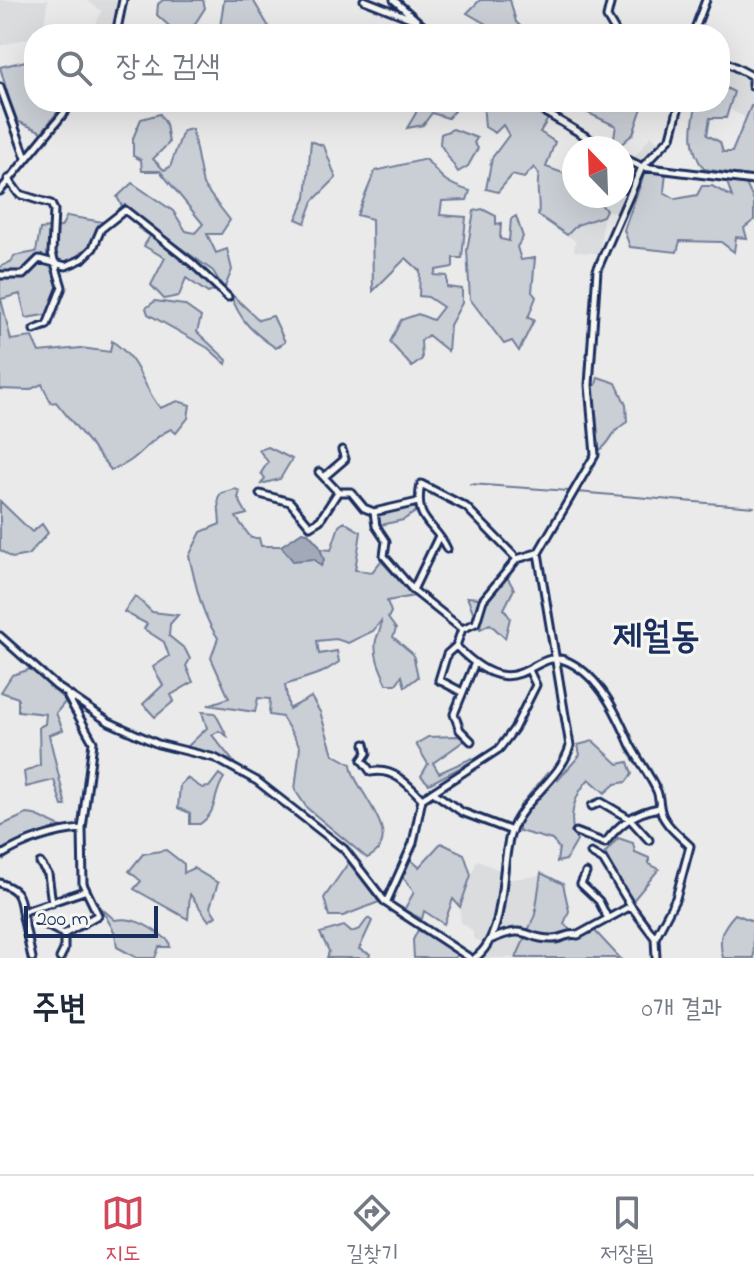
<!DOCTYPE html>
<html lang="ko">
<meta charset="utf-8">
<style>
:root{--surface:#fff;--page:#f2f2f3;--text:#1f2937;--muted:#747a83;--line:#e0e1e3;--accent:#d1495b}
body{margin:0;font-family:"Indie Flower","Poor Story",sans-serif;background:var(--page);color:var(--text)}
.compass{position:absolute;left:562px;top:136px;width:72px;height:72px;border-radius:50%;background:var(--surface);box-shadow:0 8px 32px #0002;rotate:337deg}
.scale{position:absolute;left:24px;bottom:20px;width:134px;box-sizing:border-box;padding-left:8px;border:4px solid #1b2f5e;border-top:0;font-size:22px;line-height:28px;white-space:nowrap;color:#1b2f5e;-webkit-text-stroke:6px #f6f6f2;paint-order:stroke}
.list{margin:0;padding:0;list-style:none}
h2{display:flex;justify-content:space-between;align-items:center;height:104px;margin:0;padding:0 32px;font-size:34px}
h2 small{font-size:26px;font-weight:400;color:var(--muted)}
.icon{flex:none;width:44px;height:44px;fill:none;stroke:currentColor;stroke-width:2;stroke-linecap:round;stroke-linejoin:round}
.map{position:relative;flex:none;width:754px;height:958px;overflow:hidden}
.search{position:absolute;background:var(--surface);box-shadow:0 8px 32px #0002;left:24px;right:24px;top:24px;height:88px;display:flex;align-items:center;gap:20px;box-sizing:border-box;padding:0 28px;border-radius:32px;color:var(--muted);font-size:30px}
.sheet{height:216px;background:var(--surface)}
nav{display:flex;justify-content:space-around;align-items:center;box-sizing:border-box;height:112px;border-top:2px solid var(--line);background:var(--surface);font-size:22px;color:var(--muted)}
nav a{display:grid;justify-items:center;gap:4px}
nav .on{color:var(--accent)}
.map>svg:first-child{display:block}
.built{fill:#dadcde}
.green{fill:#caced5;stroke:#727e9a;stroke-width:2}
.water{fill:#a2aaba;stroke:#6c7995;stroke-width:2}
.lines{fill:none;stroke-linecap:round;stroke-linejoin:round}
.stream{stroke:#6c7995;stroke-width:2}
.minor-casing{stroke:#1b2f5e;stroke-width:11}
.minor{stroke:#f6f6f2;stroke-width:5}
.labels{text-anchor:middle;stroke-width:6;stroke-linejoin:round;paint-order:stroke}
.quarter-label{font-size:36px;font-weight:bold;fill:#1b2f5e;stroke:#f6f6f2}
</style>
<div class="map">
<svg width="754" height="958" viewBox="0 0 754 958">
<rect width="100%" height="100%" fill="#e9eae9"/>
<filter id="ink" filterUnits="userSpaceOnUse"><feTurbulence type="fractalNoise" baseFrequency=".0125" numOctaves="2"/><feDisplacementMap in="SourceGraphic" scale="16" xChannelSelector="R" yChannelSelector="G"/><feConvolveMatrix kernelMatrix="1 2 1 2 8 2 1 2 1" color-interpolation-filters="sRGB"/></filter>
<g filter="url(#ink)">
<!-- built -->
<path class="built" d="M0,0H48L42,34L0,46Z
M118,0L113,34H91L102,11L86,0Z
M729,62L748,72L754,64V107H751L746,118L729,109L734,92L720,85Z
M651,136L662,144L643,164L633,159Z
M590,196H622L625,204L619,214L606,210L599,202H589Z
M594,216H603L600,254L574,251L575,241L567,235Z
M477,860L504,872L510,879L540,876L535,915L516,958H484L474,953L483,943L473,938V931L461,922L460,907Z"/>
<!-- green -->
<path class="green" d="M163,0H203L205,8L191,30L178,34L157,15L158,4Z
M224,0H253L273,34H219Z
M480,0H510L516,22L529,34H466L468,28L485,34L486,24L467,13Z
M34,59V102H65L42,132L15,120L0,67Z
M720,85L734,92L726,118H710L707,135L720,142L723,152H732L751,106L754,107V177L704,169C688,148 691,127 697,102H720Z
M416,102H462L448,118L432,113L423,125L407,128L416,113Z
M483,102H516L548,119L540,132L555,142L546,167L574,177V196H590V202H599L606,210L603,216L577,225L567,235L538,215C541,206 535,189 539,174L534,167L524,178L512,175L498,192L486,189L492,158L509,135L503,125L495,133L485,127Z
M583,102H644L633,134L617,148L613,142L616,126L584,111Z
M160,114L166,124L169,143L153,159L164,170L170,167L183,131L192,129L203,185L230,220L221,234H207L216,253L227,249L232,270L224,289L213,271L122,206L117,197L132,183L173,211L186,231L195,233L203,224L160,171H142L141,160L133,156V138L141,119Z
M453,129L477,138L474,143L478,148L468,166L458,172L440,144L441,134Z
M311,141L324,146L336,178L313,201L305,223L296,219L306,198Z
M426,159C442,178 444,183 470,191L467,200L442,201L440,215L466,217L462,258H453V267L436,270L434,275L447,276V287L462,289V303L450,325L448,351L428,335L421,341L422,359L412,367L390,342L401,320L418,314L433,320L443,307L428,297L419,296L420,271L406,258L373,291L372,219L357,215L375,171Z
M646,169L666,172L664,192L676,199L697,195L702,186H712L732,197L726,179L745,182L754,201V220L744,228L747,238L736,237L734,252L721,242L680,241L677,252L630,247L624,230Z
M482,209L496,216V224L501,223L500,239L509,241L511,219L516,216L523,237L517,247L521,260L535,258L532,292L536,297L528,318L534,320L519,351L512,341L504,344L470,299L467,250L474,211Z
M67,216L103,222L91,248L81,257L52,265L59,286L49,314L26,318L20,294L1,299L11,340L32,337L39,352L81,348L110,352L112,341C142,362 140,383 160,408L178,401L190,405L188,418L176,433L171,429C146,440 141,461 111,470L56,402L51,403L42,384L29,390L0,389V267L12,261L14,256L36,252L40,229L61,227Z
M141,224L216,289L208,293L186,278L179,296L164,299L151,285L165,258L144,246L150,236L138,228Z
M230,293L259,320L273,316L285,342L276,348C252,332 240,321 230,293Z
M155,301L184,305L201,317L197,332L227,360L226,364L208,348L148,314L146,308Z
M598,377L616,383L626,405L627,422C609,433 613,441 600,450L589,412L585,384L596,385Z
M268,447L292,459L280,479L261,484L265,478L261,473L268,462L259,450Z
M235,489L240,491L238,498L247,514L236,517L251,538H259L261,546H281L296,560L322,556L320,549L331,550L339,526L344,522L361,532L355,570L372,572L381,561L414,596L387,601L391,612L388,618L396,629L393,637L413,654L418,677L405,687L402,676L396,684H387C381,671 373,655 376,640C378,632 382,630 381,621L373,631L348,643L336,639L317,641L319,654L337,651L339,662L323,672L285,685L289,709L311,697L320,712L333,754L351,764C351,788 410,838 367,858L307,808L295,790L300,747L282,717L269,715L270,699L258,698L255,712L208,705L229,698L211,658L218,638C201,614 196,585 189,556L201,532L220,524L218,498L221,493Z
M0,501L32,532L42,524L48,533L28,555L12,558L0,550Z
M413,502L420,509L403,520L372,527L373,510Z
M507,577L514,589L504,609L510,618L505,638L490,624L480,629L467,597L479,598Z
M135,596L152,612L178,615L170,624L169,636L185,649L190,659L186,666L193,682L171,695L174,701L155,717L143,704L163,685L153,667L169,656L164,642L144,629L147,624L124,612Z
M31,669L66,701L56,713L63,730L49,735L66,806H62L54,780L26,787L24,772L40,765L39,727L45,724L46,714L18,711V698L1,692L12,675Z
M202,712L215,713L227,736L219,731L212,735L233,761L187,747L207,728Z
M458,736L465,740L433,763L439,773L472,758L473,761L429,784L421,776L428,764L416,744L428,737Z
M593,741L618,764L628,762L632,774L626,782L615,784L605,793L589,779C573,796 567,820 577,841L566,860L557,862L559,848L552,840L519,831L520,806L548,772L558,780L580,755L578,745Z
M219,774L224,778C212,795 219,811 200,824H190V813L178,808L180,785L187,778L202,788L209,787Z
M27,814C42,814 48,824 63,827L0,853V826Z
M618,838L633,843L635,852L649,858V864L659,869L631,903L605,853Z
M441,843L464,854L471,875L460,907L453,899L444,924L424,911L422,919L404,910L414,892L402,876L410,859L419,867Z
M166,850L184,864V873L193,868L218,883L210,907L216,916L209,921L190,894L188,919L134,889L141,881L129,871L143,854Z
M349,862L379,902L343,916H329L324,898Z
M541,873L563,884L569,911L564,924L578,937L594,930L620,958H516L535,915Z
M101,908L115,920C136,916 153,929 169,941L170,947H159L155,958H137L117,947L115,933Z
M735,914L753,921L754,958H723C718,938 721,929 735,914Z
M368,918L372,921L359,949L370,954L369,958H327L329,951L320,933L344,926L351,932L360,929Z
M418,930L458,953L455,958H414L413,940Z"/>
<!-- water -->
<path class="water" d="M302,532L308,533L319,545L324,560L321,566L314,559L293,561L281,546Z"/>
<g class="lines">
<!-- stream -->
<path class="stream" d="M470,484L569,491
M577,492L754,507"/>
<!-- minor casing -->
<g class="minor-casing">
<path id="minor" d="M364,0L415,20
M394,0L432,34
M611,0L607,17L617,34
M116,34L123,0
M693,34L706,0
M720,59L752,76V86
M0,87L26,158
M528,102L605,148
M622,157L642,167L754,181
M8,179L19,194L51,204L54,210L52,253L62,287L47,325L34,330
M0,191L73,102
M0,275H23L39,259L66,266L82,259L93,248L101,229L125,210L192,263L228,297
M319,472L338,492
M324,477L345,459L342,450
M260,494L290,502L310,526L320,520L338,492H351L364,508L374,512L418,502
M374,512L376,526L386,541L384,556L413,590
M438,538L413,590L462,629
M447,549C435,522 413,523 421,484L466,507L517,559L537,553
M0,636L56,686L109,722L158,744L215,758L257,781L344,849L386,903L470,958
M456,646L447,654L439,680L462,692
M471,741L460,730L454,714L474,665
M365,744L367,753L362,760L371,772C392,767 408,784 422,799
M433,792L462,812L512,831
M592,806L601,802L630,819L649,840
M576,832L605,843C619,824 635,812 659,808
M591,853L603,860L631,906
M0,856C24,841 54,831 82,829
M40,863L48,874L52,903
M586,873L581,884L599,901L608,919
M0,883C16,889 20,893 22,912
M386,903L413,843L422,799L499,749L514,729L536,685L529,670
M46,925L64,934
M655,938L656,958
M490,940C530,922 523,940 553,939C563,939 568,932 578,935L631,906L655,938L676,898L690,846C682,838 671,830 665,820C658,811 661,801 657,791C650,775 638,760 630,744C617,714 601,678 569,662C532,643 521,713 456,646L462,629L476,623L483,600L517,559
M32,958L22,912L84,891
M60,958L64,950V934L98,915L83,884L82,829L93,742L68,697
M475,958C508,934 499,868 511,832C522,800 561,779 570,746L538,553L595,455L589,385L597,270L642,167L671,137L680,102"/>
</g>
<!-- minor -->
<use href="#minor" class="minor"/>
</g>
</g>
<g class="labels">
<!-- quarter labels -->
<g class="quarter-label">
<text x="656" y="647">제월동</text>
</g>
</g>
</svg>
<svg class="compass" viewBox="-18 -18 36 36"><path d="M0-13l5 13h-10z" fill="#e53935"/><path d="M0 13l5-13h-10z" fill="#747a83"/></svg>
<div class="scale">200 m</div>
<div class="search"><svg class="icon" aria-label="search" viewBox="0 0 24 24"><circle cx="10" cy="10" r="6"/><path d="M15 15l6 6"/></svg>장소 검색</div>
</div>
<section class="sheet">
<h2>주변<small>0개 결과</small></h2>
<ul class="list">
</ul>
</section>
<nav>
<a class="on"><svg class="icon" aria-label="map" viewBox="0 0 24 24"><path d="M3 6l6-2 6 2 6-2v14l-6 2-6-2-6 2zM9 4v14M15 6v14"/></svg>지도</a>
<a><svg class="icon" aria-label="directions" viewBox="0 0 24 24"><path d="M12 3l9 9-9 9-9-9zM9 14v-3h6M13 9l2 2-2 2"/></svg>길찾기</a>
<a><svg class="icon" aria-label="saved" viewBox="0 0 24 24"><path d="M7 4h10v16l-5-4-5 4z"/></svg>저장됨</a>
</nav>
